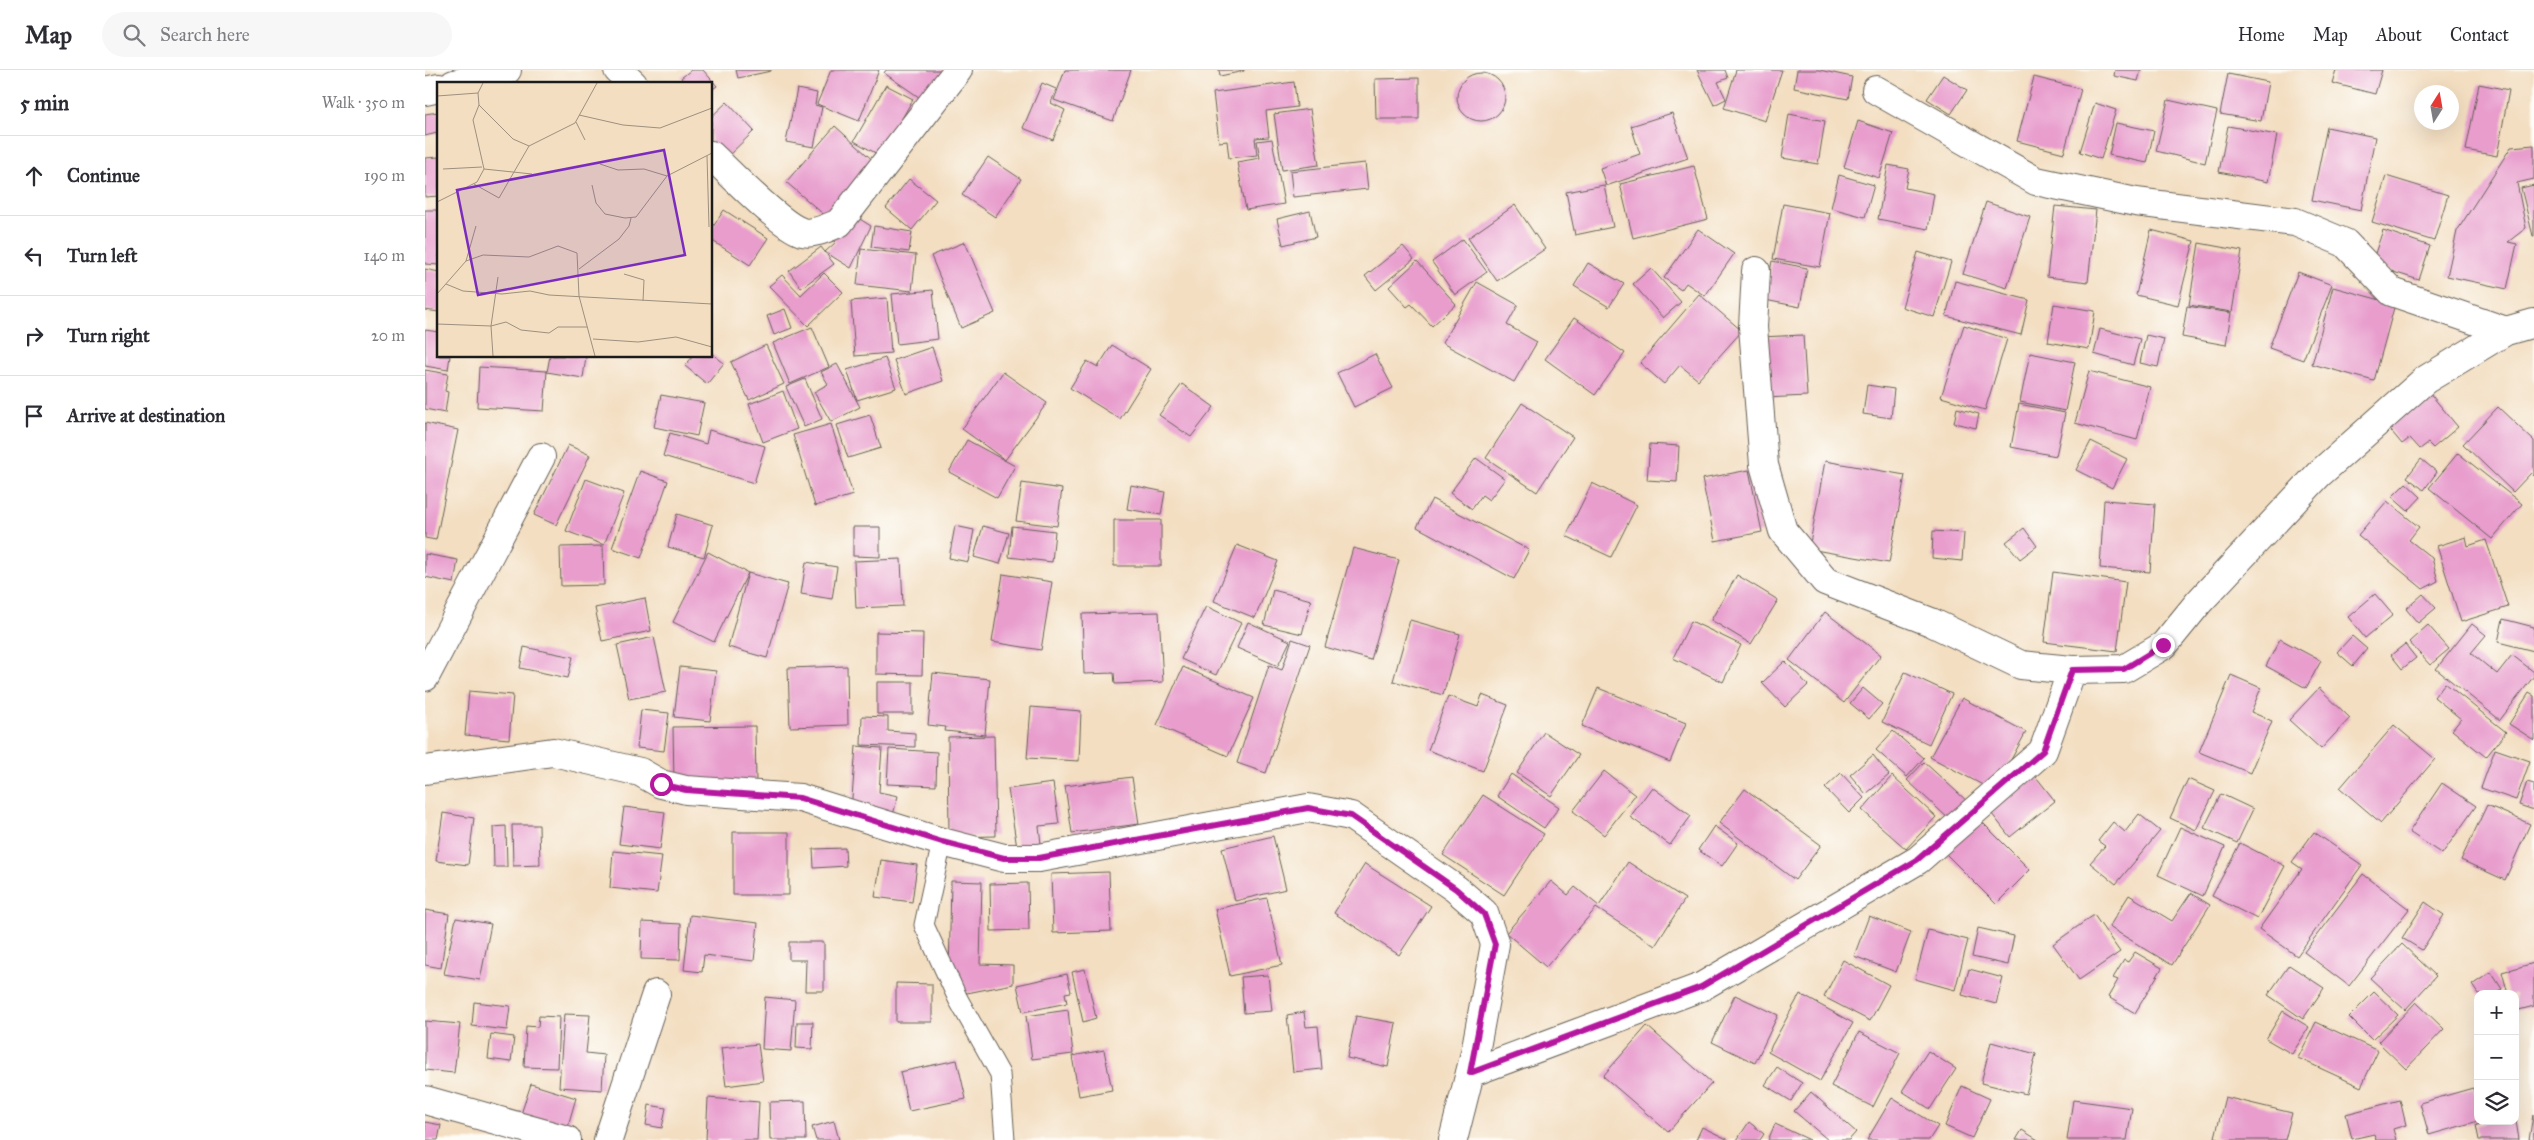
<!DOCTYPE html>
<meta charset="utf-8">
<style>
:root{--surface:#fff;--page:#f7f7f7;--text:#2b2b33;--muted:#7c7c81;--line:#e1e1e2}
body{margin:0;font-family:"IM FELL Great Primer",serif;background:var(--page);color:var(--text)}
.controls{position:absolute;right:15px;bottom:15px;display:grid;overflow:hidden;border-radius:10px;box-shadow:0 5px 20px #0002}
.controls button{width:45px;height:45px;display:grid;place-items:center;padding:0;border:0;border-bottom:1px solid var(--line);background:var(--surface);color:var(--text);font:25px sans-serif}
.compass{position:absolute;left:1989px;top:15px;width:45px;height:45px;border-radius:50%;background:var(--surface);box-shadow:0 5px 20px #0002;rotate:11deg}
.stop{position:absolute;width:15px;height:15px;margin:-11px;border:4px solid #b5179e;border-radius:50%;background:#fff}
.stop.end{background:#b5179e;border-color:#fff;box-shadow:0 1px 5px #0008}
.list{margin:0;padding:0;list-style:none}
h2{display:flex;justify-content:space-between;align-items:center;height:65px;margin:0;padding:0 20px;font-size:21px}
h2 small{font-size:16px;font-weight:400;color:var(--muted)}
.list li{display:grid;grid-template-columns:32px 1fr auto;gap:15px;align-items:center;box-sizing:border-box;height:80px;padding:0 20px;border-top:1px solid var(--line)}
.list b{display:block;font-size:19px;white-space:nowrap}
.list em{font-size:16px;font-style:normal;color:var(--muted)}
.icon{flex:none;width:28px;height:28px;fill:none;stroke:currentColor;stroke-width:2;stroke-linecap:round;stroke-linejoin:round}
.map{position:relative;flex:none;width:2109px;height:1070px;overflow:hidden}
header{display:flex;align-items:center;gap:30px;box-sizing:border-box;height:70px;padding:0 25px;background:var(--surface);border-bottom:1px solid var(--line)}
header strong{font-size:24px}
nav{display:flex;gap:28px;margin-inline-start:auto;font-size:18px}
.search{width:350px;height:45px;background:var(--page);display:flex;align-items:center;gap:12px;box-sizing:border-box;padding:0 18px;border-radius:28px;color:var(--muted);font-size:19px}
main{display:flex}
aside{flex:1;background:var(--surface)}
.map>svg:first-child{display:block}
.building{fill:#e89dcd}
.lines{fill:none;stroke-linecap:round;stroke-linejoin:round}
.service-casing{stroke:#676056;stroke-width:21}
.minor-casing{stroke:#676056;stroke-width:30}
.service{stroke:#fff;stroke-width:19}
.minor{stroke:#fff;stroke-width:28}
.route{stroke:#b5179e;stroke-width:6}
.inset-road{fill:none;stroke:#9d907f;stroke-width:1}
.view{fill:#7b2cbf;fill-opacity:0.15;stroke:#7b2cbf;stroke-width:2.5}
.inset-edge{fill:none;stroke:#1c1c1c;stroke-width:2.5}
</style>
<header>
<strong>Map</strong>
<div class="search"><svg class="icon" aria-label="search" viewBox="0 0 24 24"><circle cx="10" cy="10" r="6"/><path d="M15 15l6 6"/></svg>Search here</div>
<nav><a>Home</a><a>Map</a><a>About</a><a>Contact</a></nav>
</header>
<main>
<aside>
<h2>5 min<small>Walk · 350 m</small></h2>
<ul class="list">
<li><svg class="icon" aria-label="ahead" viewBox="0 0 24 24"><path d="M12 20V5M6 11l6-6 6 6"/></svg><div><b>Continue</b></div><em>190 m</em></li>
<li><svg class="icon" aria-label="left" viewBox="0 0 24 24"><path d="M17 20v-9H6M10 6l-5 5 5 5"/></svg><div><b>Turn left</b></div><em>140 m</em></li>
<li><svg class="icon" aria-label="right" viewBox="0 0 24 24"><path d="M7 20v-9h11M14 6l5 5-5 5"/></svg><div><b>Turn right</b></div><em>20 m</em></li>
<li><svg class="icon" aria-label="arrive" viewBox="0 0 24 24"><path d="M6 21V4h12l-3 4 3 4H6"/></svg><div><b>Arrive at destination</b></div></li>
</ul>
</aside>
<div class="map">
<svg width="2109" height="1070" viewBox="0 0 2109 1070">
<rect width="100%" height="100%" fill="#fdfcf7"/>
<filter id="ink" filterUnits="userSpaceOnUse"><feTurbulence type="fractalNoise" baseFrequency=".02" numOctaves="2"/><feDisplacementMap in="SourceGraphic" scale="10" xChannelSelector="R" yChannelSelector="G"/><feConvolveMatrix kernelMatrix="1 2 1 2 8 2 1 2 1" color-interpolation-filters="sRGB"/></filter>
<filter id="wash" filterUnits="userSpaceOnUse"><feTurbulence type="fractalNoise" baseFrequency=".0096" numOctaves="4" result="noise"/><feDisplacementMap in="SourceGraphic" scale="20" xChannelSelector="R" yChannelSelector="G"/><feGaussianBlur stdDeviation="1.12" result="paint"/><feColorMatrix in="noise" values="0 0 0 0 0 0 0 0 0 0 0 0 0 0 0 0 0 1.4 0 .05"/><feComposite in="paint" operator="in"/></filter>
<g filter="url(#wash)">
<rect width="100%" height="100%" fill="#f3dec1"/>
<g id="blocks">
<!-- building -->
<path class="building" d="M266,0H278L292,16L286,20V14H261L256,8Z
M311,0H346V1L313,8Z
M406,0H454L434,51L392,34Z
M461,0H520L504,34L459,3Z
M640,0H706L688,51L629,30Z
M794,0H819V1L795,6Z
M1272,0H1300L1303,8L1293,12L1301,29L1289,35Z
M1311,0H1357L1340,51L1299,38Z
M1372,0H1394L1427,7L1423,29L1369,18Z
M1690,0H1716L1713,11L1689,6Z
M1911,0H1957L1950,24L1907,13Z
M1032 27a24 24 0 1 1 48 0a24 24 0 1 1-48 0Z
M1803,4L1843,12L1836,51L1795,44Z
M1518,5L1542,20L1526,44L1502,29Z
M1609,7L1656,19L1639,83L1592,71Z
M994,8V49H951L950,9Z
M869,12L872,37L841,41L844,67L830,68L832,85L804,88L802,71L794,72L788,23Z
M617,13L631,19L626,33L640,40L628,70L598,58Z
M2054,14L2084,20L2072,86L2041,80Z
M461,15L488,29L456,86L429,71Z
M372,19L392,23L390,35L397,37L389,77L361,72Z
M1743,30L1792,41L1780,93L1731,81Z
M302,32L329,61L301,88L286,73V47Z
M1670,33L1691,40L1676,89L1655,82Z
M885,39L894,95L857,100L849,44Z
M14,42V68L12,63L0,66V44Z
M1247,43L1263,88L1181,116L1175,98L1215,84L1206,56Z
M1364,44L1400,51L1393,94L1357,88Z
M1433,51L1468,63L1454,108L1419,97Z
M1691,53L1729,61L1722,93L1684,85Z
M410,56L452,94L404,149L361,112Z
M1803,56L1852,65L1843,112L1794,102Z
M1902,57L1950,67L1936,140L1887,130Z
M847,69L859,134L821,140L812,92L835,88L832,71Z
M2109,75V109L2092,113L2101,158L2083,172L2092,174L2082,219L2022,206L2032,161L2086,77Z
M14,87V126L0,127V88Z
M563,87L596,109L570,147L537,125Z
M940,93L943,119L868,127L865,101Z
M1463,95L1484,99L1480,118L1509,124L1503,159L1453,149Z
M1269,96L1283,149L1208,168L1195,114Z
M1414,105L1449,115L1440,147L1406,138Z
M1961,106L2023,125L2009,171L1947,152Z
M484,109L511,130L487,160L461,138Z
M1179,115L1188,157L1150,165L1141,122Z
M2109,115V166H2108L2096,118Z
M1561,132L1605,147L1582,218L1538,204Z
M1358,134L1405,143L1395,197L1348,189Z
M1090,135L1120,179L1072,211L1043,168Z
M1630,136L1671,140L1663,212L1622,207Z
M0,140H14V195L0,194Z
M299,140L343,168L325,195L286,170V160Z
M885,141L891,167L858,175L852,149Z
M430,146L446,156L426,198L400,182L411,172L403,166Z
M449,156L487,162L484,182L446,177Z
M1273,159L1309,184L1280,226L1261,213L1256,220L1239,208Z
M1726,160L1769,171L1753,235L1711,225Z
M1958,160L2005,176L1994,210L1946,195Z
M1038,169L1062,202L1030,225L1007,192Z
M540,172L570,243L536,258L506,186Z
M1774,173L1817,181L1807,242L1764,235Z
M978,176L989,189L951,220L940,206Z
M396,177L409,194L376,218L364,201Z
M436,179L491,185L487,221L432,215Z
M1493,182L1526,192L1509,247L1477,237Z
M992,191L1031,234L1007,256L986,234L982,237L964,217Z
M1347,191L1382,198L1375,237L1340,230Z
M1163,193L1199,214L1184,237L1149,216Z
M1226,198L1256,232L1238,248L1208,214Z
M0,199L14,202V242L0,240Z
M1873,202L1907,215L1878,290L1844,278Z
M399,203L418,222L383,256L344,216L357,205L376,225Z
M1530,211L1604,230L1596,265L1521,246Z
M1052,212L1093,235L1082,255L1112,272L1089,312L1017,273Z
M1908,217L1970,234L1949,311L1887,294Z
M508,220L513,269L472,274L467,224Z
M1274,224L1317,261L1273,310L1255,295L1239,314L1215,293Z
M462,228L466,283L430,286L426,231Z
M1629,234L1670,241L1664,279L1623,272Z
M1762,236L1806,243L1801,275L1757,267Z
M360,239L367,258L349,265L342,246Z
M1149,248L1200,283L1170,325L1120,289Z
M1539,255L1582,269L1560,340L1516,327Z
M387,257L404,297L365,314L348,273Z
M1675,259L1715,269L1708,295L1669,284Z
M0,260L14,262V286H25L23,300L0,296Z
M1378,265L1382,326L1340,328L1336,267Z
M1721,265L1739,269L1733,297L1715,293Z
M341,275L359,314L324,330L306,292Z
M687,275L726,299L695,349L645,318L662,291L673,297Z
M507,277L518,311L481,324L469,290Z
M286,283L299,293L282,314L260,296L268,286H286Z
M1605,283L1650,292L1640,341L1595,332Z
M950,284L968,318L929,337L912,303Z
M125,286H161L158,308L122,302Z
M460,288L471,318L432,330L422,300Z
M412,294L435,337L406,352L389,322L403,314L396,302Z
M54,297L122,301L119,341L52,337Z
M0,300L23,304L20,321L23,322L20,343L0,339Z
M1664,301L1725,317L1712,370L1650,353Z
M578,302L622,333L580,390L537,359Z
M380,309L397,349L379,357L361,317Z
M757,314L789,337L766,367L734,345Z
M1442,315L1469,319L1466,348L1438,344Z
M358,321L372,359L338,372L324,334Z
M2003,321L2033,357L2008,378L2003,373L1995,379L1985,368L1977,374L1962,356Z
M236,325L279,333L272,366L229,357Z
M1097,333L1148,367L1112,422L1061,388Z
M1594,334L1640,343L1631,386L1586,377Z
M2073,337L2109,371V406L2106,403L2088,422L2038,374Z
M1532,338L1554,344L1551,358L1529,353Z
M445,345L456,378L423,388L412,355Z
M0,353L33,360L11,470L0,468Z
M406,354L428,425L390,436L368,365Z
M284,360L340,376L329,413L238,386L245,363L281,374Z
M542,370L590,396L572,428L524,402Z
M1666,371L1702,389L1687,418L1651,400Z
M1225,374L1254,376L1252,412L1222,410Z
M143,375L165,385L131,455L109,445Z
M2033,383L2097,434L2067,469L2004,418Z
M1051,388L1080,409L1064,430L1057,425L1047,439L1025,423Z
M1996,389L2012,402L1999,420L1982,407Z
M1400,391L1480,405L1464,493L1384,479Z
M1324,400L1337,462L1290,471L1277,409Z
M215,401L243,411L216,488L187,478Z
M161,409L199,423L179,475L141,461Z
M597,413L637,419L632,456L591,451Z
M1167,413L1212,435L1186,487L1141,466Z
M1981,413L1996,427L1983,441L1967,427Z
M706,415L740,422L736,445L702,439Z
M1007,429L1104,480L1089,509L992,457Z
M1679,430L1730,434L1725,502L1675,498Z
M1962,431L1994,457L1984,470L2007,488L2013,511L1998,519L1933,465Z
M252,444L288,455L279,487L243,477Z
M689,450H736V496H689Z
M530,456L549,460L543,492L524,488Z
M558,456L584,463L575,494L549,487Z
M587,456L630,461L627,492L584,487Z
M428,457H455V487L428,486Z
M1599,458L1612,476L1595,489L1581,472Z
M1508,461L1539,463L1537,491L1507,488Z
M2041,467L2043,476L2061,470L2083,537L2036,552L2012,476Z
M812,475L853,491L830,548L789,531Z
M178,476L179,515L136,516L135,477Z
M928,478L974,490L946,590L900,577Z
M283,482L323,503L289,572L248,552Z
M0,484L33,490L29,513L0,507Z
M476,489L478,536L431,538L429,491Z
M381,492L412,497L407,529L376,524Z
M1628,502L1701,512L1692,581L1619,572Z
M323,503L363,514L342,588L303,577Z
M578,504L627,512L616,580L567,572Z
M1312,505L1353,530L1326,574L1286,550Z
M848,520L886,530L877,564L839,555Z
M1950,524L1968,545L1940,568L1923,547Z
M1998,524L2011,538L1993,553L1981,539Z
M220,528L226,561L177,571L170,538Z
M781,536L816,553L791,605L756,589Z
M734,542L738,612L690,614L689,603L659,604L657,544Z
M1400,542L1456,585L1419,633L1364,590Z
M2078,549L2109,557V581L2073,572Z
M985,550L1035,564L1018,625L968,611Z
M1266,551L1316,575L1298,612L1248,588Z
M823,552L865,571L853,596L812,578Z
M2047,554L2061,565L2046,583L2072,604L2087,585L2109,602V606L2075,650L2011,599Z
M2003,555L2024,579L2005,595L1984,572Z
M451,562L498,563L497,605L451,604Z
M1927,566L1942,579L1928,596L1912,582Z
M229,567L241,622L204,629L192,575Z
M867,569L885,575L841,703L812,693L844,595L857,600Z
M1855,569L1896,591L1881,618L1841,596Z
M1980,574L1991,588L1977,599L1966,585Z
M99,577L148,587L143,608L95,598Z
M1360,591L1383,615L1360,637L1337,613Z
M422,596L423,655L365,657L363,598Z
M255,597L291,601L285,651L249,647Z
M758,597L829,628L803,686L732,655Z
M1480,602L1527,624L1504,674L1457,652Z
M508,603L565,609L560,665L520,661L521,657L503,655Z
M1806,605L1836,618L1826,642L1847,651L1825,703L1774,682Z
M452,612H488V644H452Z
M2020,613L2081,662L2061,687L2027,660L2036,649L2009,627Z
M1173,618L1261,653L1245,692L1157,656Z
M1438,618L1457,634L1444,649L1425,633Z
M1894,618L1925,648L1896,679L1864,650Z
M44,621L88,625L84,669L40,665Z
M2104,623L2109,626V670L2084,654Z
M1057,625L1083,635L1058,701L1003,680L1023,626L1053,637Z
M1537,628L1601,662L1569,721L1505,687Z
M606,637L656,641L654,691L602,688Z
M216,640L244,643L239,681L212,678Z
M437,646L463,647V661L490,663V677L436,675Z
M1969,655L2010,689L1956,753L1915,718Z
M330,656L331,714H249L248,657Z
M1468,661L1499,688L1482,707L1451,680Z
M1119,662L1154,685L1126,726L1092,703Z
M569,666L571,766L524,767L523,667Z
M431,676L457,678L454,722L473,726L466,752L426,741Z
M464,679L512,682L511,716L462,714Z
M2070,679L2105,691L2091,730L2056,718Z
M1448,685L1464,705L1441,724L1425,705Z
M1499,692L1543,732L1526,751L1482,710Z
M1179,701L1210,725L1179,765L1148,741Z
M1416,703L1439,728L1424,743L1400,718Z
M1608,703L1630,731L1585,767L1563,739Z
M1086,704L1134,737L1119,758L1072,726Z
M1467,706L1511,747L1481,779L1437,740Z
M707,707L714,754L647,763L640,716Z
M1763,709L1790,721L1771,760L1745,748Z
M2102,712L2109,714V740L2094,735Z
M628,713L634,754L614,756L616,774L592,778L583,719Z
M2017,713L2051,736L2017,784L1984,762Z
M1227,717L1266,746L1245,775L1205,747Z
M1320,719L1396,775L1370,810L1294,753Z
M1796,724L1828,739L1812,773L1779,758Z
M1058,725L1119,764L1079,825L1018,785Z
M2062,735L2105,754L2080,810L2036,790Z
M199,737L240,742L235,779L194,774Z
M18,743L49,748L43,795L11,791Z
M1714,744L1735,761L1691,814L1665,793L1680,776L1673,771L1688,752L1700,762Z
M1554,749L1605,800L1571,834L1520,783Z
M87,755H114L115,795L88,796Z
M81,756L82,797H69L68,757Z
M1289,756L1313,773L1297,796L1273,780Z
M1755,757L1800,777L1778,826L1733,805Z
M308,762H364V825H308Z
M1889,762L1937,795L1872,886L1834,859L1877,799L1867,792Z
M848,766L861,819L810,831L797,778Z
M1815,773L1860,796L1832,849L1787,826Z
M420,778L421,796L389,798L388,779Z
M188,781L237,786L232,823L185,818Z
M456,790L492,795L487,832L450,827Z
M1203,792L1260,829L1230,876L1171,838L1121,897L1081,863L1126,811L1143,825L1150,817L1174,836Z
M940,794L1006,836L974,885L909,843Z
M684,802L686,861L628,863L626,804Z
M1938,804L1984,839L1924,916L1879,882Z
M526,811L557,812L555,894L588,895V914L542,923L524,907Z
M603,813L604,860L566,861L565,814Z
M1766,823L1785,835L1747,895L1684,857L1704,825L1747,851Z
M842,828L857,895L805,906L790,839Z
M2000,832L2019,845L1997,880L1977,868Z
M0,840L24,844L16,898L0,895Z
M265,845L333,853L329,891L279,885L277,902L259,900Z
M1669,845L1695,882L1654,910L1628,874Z
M1444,846L1486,862L1471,902L1429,886Z
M31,848L66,854L55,910L19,904Z
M217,852L256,854L255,890L216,889Z
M1553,858L1589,866L1583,895L1547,887Z
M1503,860L1543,870L1530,920L1490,909Z
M364,872H399V921H380L381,890H364Z
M1977,874L2011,906L1980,940L1945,908Z
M1710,882L1737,898L1710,943L1683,927L1693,910L1688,908L1699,890L1703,892Z
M1418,890L1464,915L1445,951L1399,927Z
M2109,893V936L2090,941V924H2083L2077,902Z
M1864,895L1899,918L1878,949L1843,925Z
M660,899L671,948L658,952L647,902Z
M1544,899L1578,908L1571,934L1537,925Z
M2066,902L2077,919L2071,924H2053L2047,915Z
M642,904L646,922L640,923L642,933L598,942L592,915Z
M843,905L847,941L819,943L816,907Z
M471,913L507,914V952H471Z
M1949,922L1973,945L1947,970L1924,947Z
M1375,924L1428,953L1395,1011L1343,982Z
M1310,925L1353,945L1330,993L1287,972Z
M340,927L370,930L366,981L337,979Z
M49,932L85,936L82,960L47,956Z
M1991,932L2019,959L1981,999L1953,972Z
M643,940L648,984L607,989L601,946Z
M1858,941L1884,957L1867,984L1841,969Z
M879,942L881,957L893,956L897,999L868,1002L862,945Z
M139,944L165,945L161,983L179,985L177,1020L134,1017Z
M114,946L134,947L132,998L99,997L101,956L113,957Z
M931,946L971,953L963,997L922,988Z
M0,951L35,954L29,1003L0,1000Z
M372,952H388L387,979L371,978Z
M1891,952L1953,981L1936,1017L1873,988Z
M1222,956L1287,1013L1243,1062L1178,1006Z
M1434,962L1475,983L1448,1037L1406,1016Z
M66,964L89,967L86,992L63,989Z
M1566,972L1611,984L1601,1024L1556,1013Z
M333,974L338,1011L301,1016L296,978Z
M679,980L687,1020L654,1026L647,986Z
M1503,981L1531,999L1505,1039L1477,1021Z
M532,990L541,1029L484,1041L475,1002Z
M1352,997L1377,1013L1366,1031L1340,1015Z
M106,1014L151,1028L142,1059L96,1044Z
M1537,1016L1565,1029L1547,1068L1520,1056Z
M2048,1018L2053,1035V1051L2004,1065L1995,1033Z
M1386,1022L1431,1062L1424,1070H1403L1369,1041Z
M1800,1027L1867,1043L1860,1070H1799L1790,1067Z
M283,1028L334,1032L332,1070H281Z
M1467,1028L1513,1056L1504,1070H1442Z
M1648,1030L1707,1038L1702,1070H1642Z
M1975,1030L1981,1055L1968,1059L1971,1070H1951L1949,1064L1927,1069L1921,1044Z
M380,1031L381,1070H345L344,1032Z
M224,1035L241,1038L237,1058L221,1055Z
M2108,1045L2109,1070H2104Z
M409,1051L414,1070H391L387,1057Z
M2074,1051H2091L2094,1070H2054L2051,1055Z
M0,1052L16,1055L13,1070H0Z
M1324,1052L1339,1064L1335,1070H1312Z
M1350,1054L1385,1070H1343Z
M1277,1057L1304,1070H1271Z
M1597,1060L1613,1070H1591Z"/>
</g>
</g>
<g filter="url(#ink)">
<use href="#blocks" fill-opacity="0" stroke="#676056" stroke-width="1"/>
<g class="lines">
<!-- service casing -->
<g class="service-casing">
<path id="service" d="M517,772L499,855L533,929L575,1004L580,1070"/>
</g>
<!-- minor casing -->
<g class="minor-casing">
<path id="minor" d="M193,0L208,14
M29,14L82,0
M1451,20L1611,111L1711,132L1870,152L1920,173L1967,222L2081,261
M0,21L14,18
M286,85C305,103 356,156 377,162C389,165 404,157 414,153L533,0
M1331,201L1328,257L1339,395L1358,461L1400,511L1506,552L1596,595L1647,600L1699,599L1739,575L1774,532L1894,404L2000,310L2081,261L2109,253
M0,607L116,387
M0,700L128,682L215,702L236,714L261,720L375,728L517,772L579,788H614L883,738L926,746L1031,819L1059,843L1070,874L1050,983L1028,1070
M1045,1003L1276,917L1493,790L1618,681L1647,600
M0,1030L142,1070
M183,1070L231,924"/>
</g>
<!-- service -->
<use href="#service" class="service"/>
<!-- minor -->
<use href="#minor" class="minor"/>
</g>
</g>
<g class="lines" filter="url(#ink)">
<!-- route -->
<path class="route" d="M236,714L261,720L375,728L517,772L579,788H614L883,738L926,746L1031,819L1059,844L1070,874L1045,1003L1276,917L1492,790L1618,681L1647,600L1699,599L1738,575"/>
</g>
<!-- overview -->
<g transform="translate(12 12)">
<rect width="275" height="275" fill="#f3dec1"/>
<path class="inset-road" d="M46,1L41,11L42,23L76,57L92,64L138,41L160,1M0,14L41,11M42,23L36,38L47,87M142,33L186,43L223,46L275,26M139,40L148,58M270,74L272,145M163,82L181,88L207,87L230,94M6,87L45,85M37,102L62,116L92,64M155,103L159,121L168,132L188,136L199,135L230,94L275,71M0,120L40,100L47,87L95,92M29,179L46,173L92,175L121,164L140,171L142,214L158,274M142,187L182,157L192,144L194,136M187,192L207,198L206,219M9,202L26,209L65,212L93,209L112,213L275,222M0,212L29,179L39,144M0,242L54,244L69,240L84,248L112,251L121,245H150M156,257L201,260L239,255L275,265M56,274L54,244L61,195"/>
<path class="view" d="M227,68L248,173L41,213L20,108Z"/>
<rect width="275" height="275" class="inset-edge"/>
</g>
</svg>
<div class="controls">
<button>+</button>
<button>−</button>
<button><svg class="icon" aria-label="layers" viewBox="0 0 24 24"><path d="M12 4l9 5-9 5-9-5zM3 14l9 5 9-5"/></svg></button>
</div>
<svg class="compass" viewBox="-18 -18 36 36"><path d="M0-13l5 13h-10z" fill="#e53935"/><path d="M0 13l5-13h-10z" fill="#7c7c81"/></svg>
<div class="stop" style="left:236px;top:714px"></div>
<div class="stop end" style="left:1738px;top:575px"></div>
</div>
</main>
